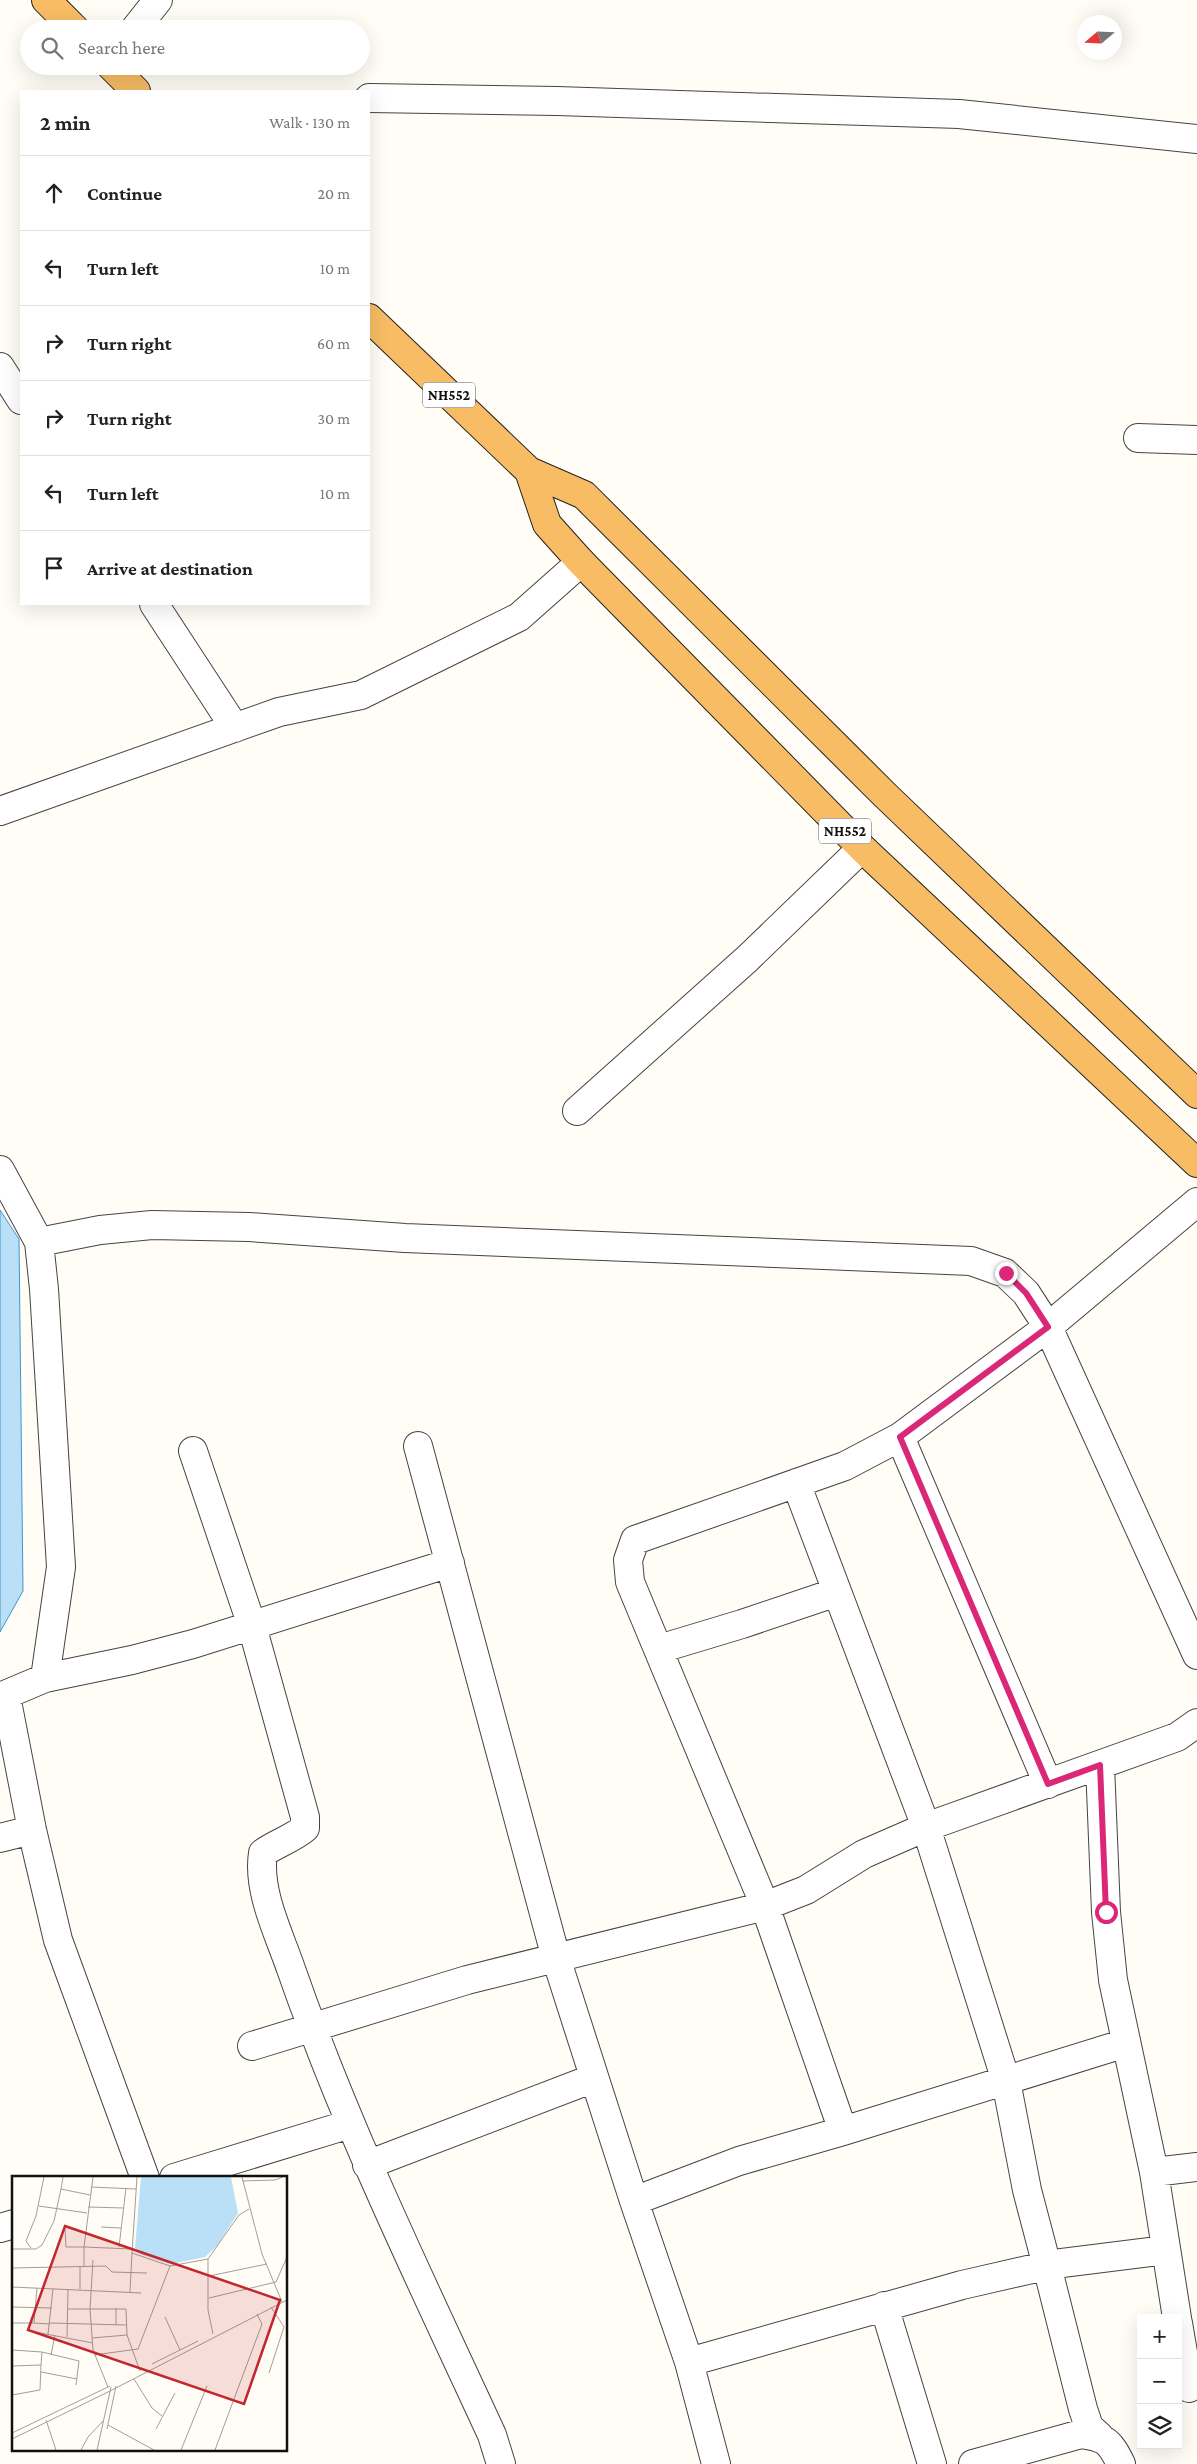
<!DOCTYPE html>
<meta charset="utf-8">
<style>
:root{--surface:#fff;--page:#f2f2f2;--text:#222;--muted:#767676;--line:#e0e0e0}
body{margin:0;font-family:"Crimson Pro",serif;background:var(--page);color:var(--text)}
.controls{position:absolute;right:15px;bottom:15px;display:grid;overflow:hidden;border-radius:0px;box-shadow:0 5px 20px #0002}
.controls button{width:45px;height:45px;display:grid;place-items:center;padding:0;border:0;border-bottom:1px solid var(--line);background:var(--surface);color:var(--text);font:25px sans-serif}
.compass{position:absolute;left:1077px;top:15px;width:45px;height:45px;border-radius:50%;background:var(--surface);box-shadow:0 5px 20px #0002;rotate:251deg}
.stop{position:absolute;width:15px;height:15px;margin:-11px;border:4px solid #db2777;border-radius:50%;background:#fff}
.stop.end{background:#db2777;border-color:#fff;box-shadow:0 1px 5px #0008}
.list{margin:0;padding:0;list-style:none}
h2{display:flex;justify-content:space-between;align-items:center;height:65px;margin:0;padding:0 20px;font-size:21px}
h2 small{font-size:16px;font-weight:400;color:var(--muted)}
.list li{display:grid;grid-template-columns:32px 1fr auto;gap:15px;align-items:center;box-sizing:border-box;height:75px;padding:0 20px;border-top:1px solid var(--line)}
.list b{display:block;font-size:19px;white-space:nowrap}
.list em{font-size:16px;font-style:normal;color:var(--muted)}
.icon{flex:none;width:28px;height:28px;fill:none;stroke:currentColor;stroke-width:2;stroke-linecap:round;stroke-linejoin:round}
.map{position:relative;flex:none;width:1197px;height:2464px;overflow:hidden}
.search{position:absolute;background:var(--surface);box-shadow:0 5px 20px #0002;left:20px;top:20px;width:350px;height:55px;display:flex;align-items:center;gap:12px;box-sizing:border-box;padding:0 18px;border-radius:28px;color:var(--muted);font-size:19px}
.panel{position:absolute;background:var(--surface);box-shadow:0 5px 20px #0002;left:20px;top:90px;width:350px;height:515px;border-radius:0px}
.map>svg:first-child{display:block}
.water{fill:#b9e0f7;stroke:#3f96cf}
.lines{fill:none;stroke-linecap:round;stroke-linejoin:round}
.minor-casing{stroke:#444;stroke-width:30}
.trunk-casing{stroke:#222;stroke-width:30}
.minor{stroke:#fff;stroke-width:28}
.trunk{stroke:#f7bc64;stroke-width:28}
.route{stroke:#db2777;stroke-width:6}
.labels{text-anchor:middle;stroke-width:5;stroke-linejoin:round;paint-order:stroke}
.shield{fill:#fff;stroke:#585858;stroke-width:1}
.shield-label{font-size:15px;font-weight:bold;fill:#111}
.inset-road{fill:none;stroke:#a09f9a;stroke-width:1}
.view{fill:#c4262e;fill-opacity:0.15;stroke:#c4262e;stroke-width:2.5}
.inset-edge{fill:none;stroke:#111;stroke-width:2.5}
</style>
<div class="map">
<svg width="1197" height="2464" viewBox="0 0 1197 2464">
<rect width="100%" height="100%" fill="#fffdf5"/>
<!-- water -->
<path class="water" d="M0,1210L19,1239L23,1591L0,1632Z"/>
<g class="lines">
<!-- minor casing -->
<g class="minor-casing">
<path id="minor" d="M135,29L158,0
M369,98L557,101L959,114L1197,139
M0,367L21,400
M1138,438L1197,440
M154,604L235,728
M0,811L279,712L361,695L519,617L581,562
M577,1111L747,959L862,848
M0,1170L39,1242L44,1289L61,1567L45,1678L0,1697
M39,1242L100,1230L152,1225L249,1227L405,1238L971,1261L1005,1273L1026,1293L1048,1327L1197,1655
M900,1437L1048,1784
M418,1446L556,1958L634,2201L689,2362L716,2464
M193,1451L252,1626L305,1817V1828C292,1839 277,1843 263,1853C257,1891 279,1934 291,1969C347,2130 421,2281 492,2435L501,2464
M796,1483L926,1827L1006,2081L1027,2190L1047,2266
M659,1649L742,1624L837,1592
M45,1678L132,1660L193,1644L450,1563
M6,1696L32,1830L58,1940L145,2178
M1100,1765L1106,1912L1113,1980L1154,2172L1177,2318
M0,1838L32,1830
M252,2046L467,1980L765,1906L806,1890L864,1854L926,1827L1177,1737L1197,1723
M843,2131L765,1906L630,1582L628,1560L635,1540L845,1466L900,1437L1048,1327L1197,1202
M367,2165L594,2078
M1154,2172L1197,2167
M174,2178L350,2124
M634,2201L739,2161L843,2131L1126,2043
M0,2228L14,2224
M1054,2264L1048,2270L1083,2409L1089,2427L1099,2436
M884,2306L932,2464
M1178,2323L1189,2388
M689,2362L962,2285L1054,2264L1166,2250
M973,2464L1081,2434C1106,2437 1110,2442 1121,2464"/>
</g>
<!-- trunk casing -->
<g class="trunk-casing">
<path id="trunk" d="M46,0L75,29
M111,66L136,91
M369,318L529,471L584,495L885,795L1197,1094
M529,471L547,524L581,562L862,848L1197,1163"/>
</g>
<!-- minor -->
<use href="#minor" class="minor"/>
<!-- trunk -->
<use href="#trunk" class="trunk"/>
</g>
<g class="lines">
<!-- route -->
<path class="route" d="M1006,1273L1026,1293L1048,1327L900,1437L1048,1784L1100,1765L1106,1912"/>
</g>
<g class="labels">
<!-- shield labels -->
<g class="shield">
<rect x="423" y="382.5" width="52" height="25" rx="4"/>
<rect x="819" y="818.5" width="52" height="25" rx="4"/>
</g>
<g class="shield-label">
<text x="449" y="400">NH552</text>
<text x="845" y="836">NH552</text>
</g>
</g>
<!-- overview -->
<g transform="translate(12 2176)">
<rect width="275" height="275" fill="#fffdf5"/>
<path d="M129,1H219L226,37L205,70L193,81L159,88L128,78L123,72Z" fill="#b9e0f7"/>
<path class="inset-road" d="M51,1L49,13L78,19M81,1L72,71L120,73M125,1L120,77L158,90L196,83M230,1L250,78L270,126M230,5L263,4L271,1M79,11L124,13M27,30L75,37M76,31L112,32M89,51L109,52M53,53L54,71H72V90M107,71L114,12M19,72L14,65L24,40L32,1M0,73H24L30,69L42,45L49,13M81,84L78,133L81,174L96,211M68,91V113M0,92L94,90L100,96L135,97M197,100L255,88M0,111L129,117M118,116L120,77M197,122L264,106L275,81M0,131L40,132M56,133H114L115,159L128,195M153,141L168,174M0,147H22L25,112M22,147L38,148M38,147L114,149M104,149V132M23,156L81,167M36,158L41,113M201,158L196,134V83L227,39L237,33M55,161L56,113M80,162L115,159M0,174L30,176L29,189L0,190M30,176L67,185L64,209M39,179L43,159M82,179L126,173L158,90M140,188L186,165M29,196L65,203M257,197L272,151L259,131M122,203L140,232L150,240M98,215L275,124M0,219L28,214L29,189M34,244L44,274M96,249L142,274M95,253L104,210M144,253L163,217M0,257L98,210M0,263L98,215M69,274L76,261L91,245M85,274L99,211M169,274L195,210M203,274L250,148L245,138"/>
<path class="view" d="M53,50L268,124L232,228L16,154Z"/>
<rect width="275" height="275" class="inset-edge"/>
</g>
</svg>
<div class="controls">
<button>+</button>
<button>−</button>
<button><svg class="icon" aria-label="layers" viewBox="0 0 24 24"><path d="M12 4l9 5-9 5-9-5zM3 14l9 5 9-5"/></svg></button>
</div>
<svg class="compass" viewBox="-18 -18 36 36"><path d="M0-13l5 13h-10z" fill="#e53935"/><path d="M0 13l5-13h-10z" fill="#767676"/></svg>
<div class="stop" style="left:1106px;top:1912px"></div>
<div class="stop end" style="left:1006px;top:1273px"></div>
<div class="search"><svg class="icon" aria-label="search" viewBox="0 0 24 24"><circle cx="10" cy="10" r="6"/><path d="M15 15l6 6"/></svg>Search here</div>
<section class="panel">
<h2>2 min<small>Walk · 130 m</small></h2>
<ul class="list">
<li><svg class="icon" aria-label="ahead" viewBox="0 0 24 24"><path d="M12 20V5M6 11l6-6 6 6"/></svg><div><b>Continue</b></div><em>20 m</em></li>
<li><svg class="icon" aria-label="left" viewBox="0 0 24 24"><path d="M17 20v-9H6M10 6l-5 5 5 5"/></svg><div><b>Turn left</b></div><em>10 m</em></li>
<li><svg class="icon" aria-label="right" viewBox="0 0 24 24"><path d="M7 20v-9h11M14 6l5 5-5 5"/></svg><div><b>Turn right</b></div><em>60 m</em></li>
<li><svg class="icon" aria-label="right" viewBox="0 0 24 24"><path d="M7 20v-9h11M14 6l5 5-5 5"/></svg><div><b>Turn right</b></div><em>30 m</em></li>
<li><svg class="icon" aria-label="left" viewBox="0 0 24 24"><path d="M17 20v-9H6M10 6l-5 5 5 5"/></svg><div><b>Turn left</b></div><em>10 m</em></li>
<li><svg class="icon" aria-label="arrive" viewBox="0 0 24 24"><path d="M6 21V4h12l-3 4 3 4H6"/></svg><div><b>Arrive at destination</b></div></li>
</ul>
</section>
</div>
